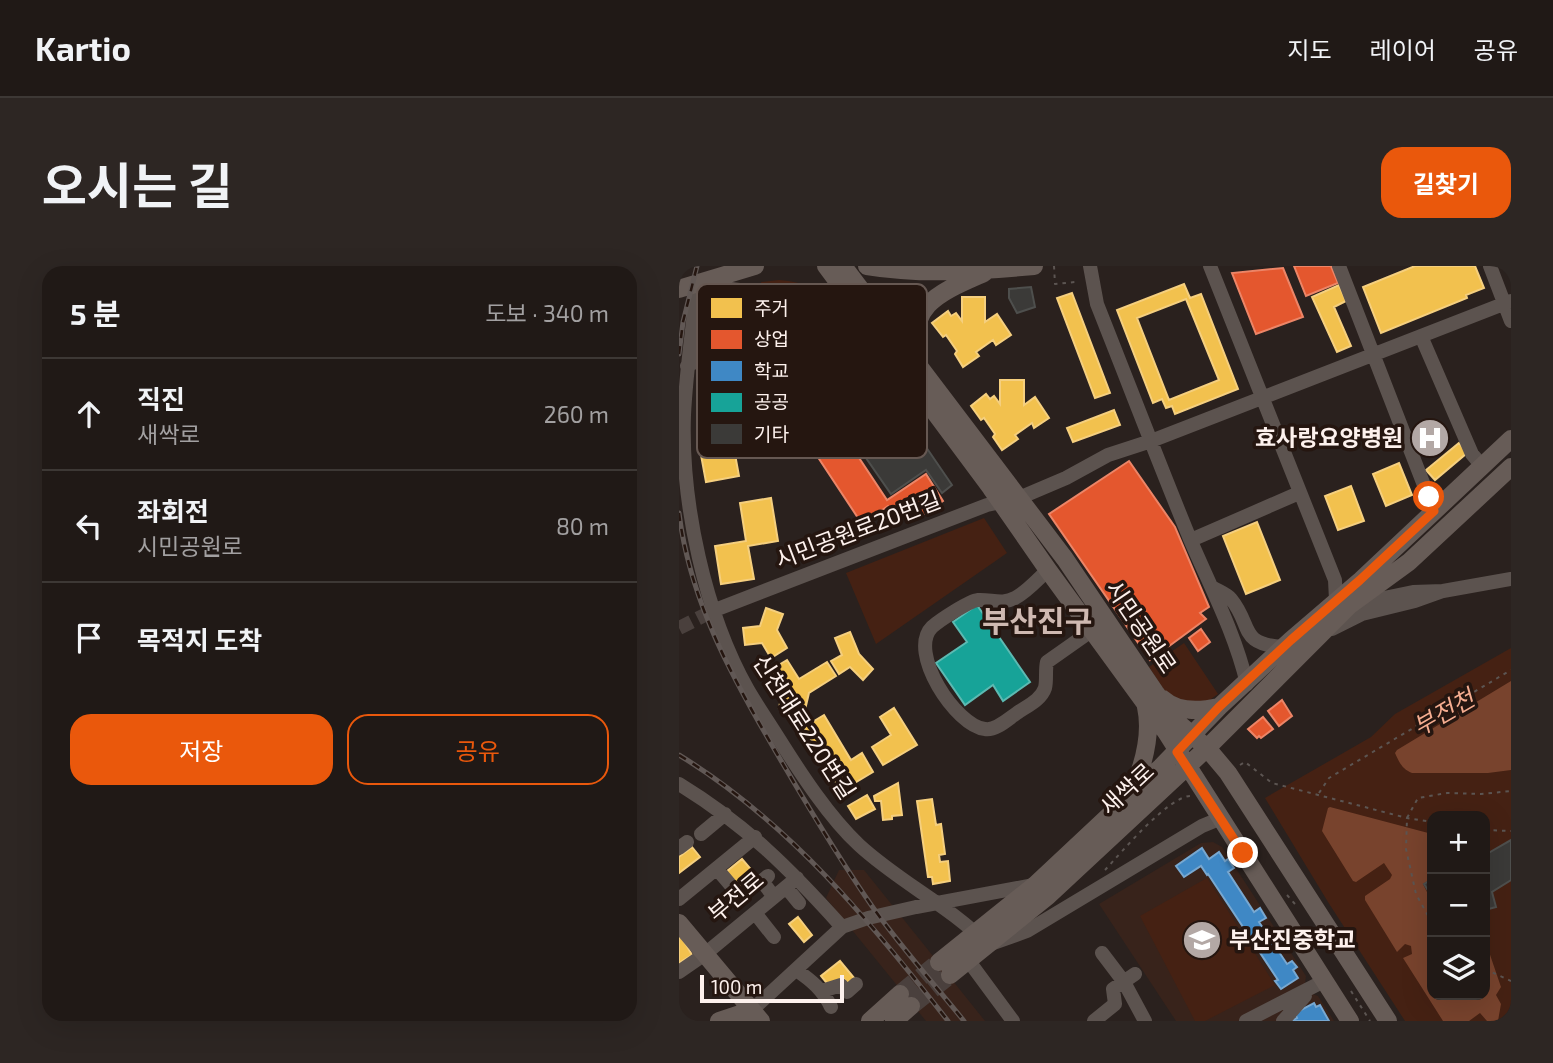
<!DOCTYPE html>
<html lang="ko">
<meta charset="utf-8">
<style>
:root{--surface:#201916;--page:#2d2623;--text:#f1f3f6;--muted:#a2a0a1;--line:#3d3835;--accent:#ea580c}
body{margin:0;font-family:"Exo 2","Noto Sans KR",sans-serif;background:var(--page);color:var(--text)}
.controls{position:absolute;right:21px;bottom:21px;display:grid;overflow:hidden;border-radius:14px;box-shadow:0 7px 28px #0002}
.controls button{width:63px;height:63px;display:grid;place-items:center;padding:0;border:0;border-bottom:2px solid var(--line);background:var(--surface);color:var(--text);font:35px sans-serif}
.scale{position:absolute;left:21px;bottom:18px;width:144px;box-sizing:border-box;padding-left:7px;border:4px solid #fdf1ed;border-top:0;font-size:19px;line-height:24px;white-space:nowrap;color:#fdf1ed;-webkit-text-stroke:5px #251610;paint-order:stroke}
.stop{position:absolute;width:21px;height:21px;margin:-16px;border:5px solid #ea580c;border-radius:50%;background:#fff}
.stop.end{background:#ea580c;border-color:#fff;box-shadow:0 2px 7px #0008}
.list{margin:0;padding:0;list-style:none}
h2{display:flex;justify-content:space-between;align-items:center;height:91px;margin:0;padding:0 28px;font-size:30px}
h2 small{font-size:23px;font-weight:400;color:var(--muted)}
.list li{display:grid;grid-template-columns:46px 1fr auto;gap:21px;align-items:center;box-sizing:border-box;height:112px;padding:0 28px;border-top:2px solid var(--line)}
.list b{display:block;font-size:26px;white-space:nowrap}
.list p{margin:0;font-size:23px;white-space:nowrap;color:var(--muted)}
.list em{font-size:23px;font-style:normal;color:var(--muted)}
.actions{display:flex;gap:14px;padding:21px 28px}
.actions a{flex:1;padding:16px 0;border:2px solid var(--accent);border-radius:21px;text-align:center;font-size:24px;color:var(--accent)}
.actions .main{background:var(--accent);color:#fff}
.icon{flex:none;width:38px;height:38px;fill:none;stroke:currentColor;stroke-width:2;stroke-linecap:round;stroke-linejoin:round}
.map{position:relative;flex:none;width:832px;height:755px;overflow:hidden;border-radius:21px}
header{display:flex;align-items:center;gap:42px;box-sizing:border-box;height:98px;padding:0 35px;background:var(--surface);border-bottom:2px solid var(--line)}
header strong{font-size:33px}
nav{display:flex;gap:38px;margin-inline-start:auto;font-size:24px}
.intro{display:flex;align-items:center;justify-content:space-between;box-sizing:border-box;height:168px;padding:0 42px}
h1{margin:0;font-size:49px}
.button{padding:18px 32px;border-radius:21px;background:var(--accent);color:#fff;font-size:24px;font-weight:700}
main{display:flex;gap:42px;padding:0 42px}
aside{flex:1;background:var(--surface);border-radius:21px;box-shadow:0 7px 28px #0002}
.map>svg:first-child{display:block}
.built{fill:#38231b}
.green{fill:#452113;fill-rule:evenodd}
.water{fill:#78432d}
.homes{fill:#f2c14e;stroke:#f5cf7e;stroke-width:2;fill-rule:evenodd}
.shops{fill:#e4572e;stroke:#ec8567;stroke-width:2}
.schools{fill:#3f88c5;stroke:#78a8d1;stroke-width:2}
.public{fill:#17a398;stroke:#5cbab2;stroke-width:2}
.building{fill:#3b3a38;stroke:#4e4f4d;stroke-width:2}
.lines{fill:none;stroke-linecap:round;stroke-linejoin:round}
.minor-tunnel{stroke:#4a403d;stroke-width:14;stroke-dasharray:14 7;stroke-linecap:butt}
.major-tunnel{stroke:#4a403d;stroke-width:18;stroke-dasharray:18 9;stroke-linecap:butt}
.path{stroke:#5c5552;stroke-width:2;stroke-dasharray:3.5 5;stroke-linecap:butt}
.minor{stroke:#5c534f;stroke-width:14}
.major{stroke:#675c57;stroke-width:18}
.rail-casing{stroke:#615855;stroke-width:5}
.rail{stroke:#251610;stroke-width:2.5;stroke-dasharray:8;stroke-linecap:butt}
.route{stroke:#ea580c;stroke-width:9}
.labels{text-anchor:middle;stroke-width:7;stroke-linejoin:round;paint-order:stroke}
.poi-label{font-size:23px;font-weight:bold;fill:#fdf1ed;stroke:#251610;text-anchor:end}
.street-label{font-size:23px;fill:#fdf1ed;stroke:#251610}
.water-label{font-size:24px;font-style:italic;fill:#f6ae91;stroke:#251610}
.district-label{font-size:30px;font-weight:bold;fill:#cfb9b1;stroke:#251610}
.key{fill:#251610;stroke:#665852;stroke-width:2}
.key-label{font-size:19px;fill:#fdf1ed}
</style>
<header>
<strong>Kartio</strong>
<nav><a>지도</a><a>레이어</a><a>공유</a></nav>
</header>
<div class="intro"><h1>오시는 길</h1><a class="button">길찾기</a></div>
<main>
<aside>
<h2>5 분<small>도보 · 340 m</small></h2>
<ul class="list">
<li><svg class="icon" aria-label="ahead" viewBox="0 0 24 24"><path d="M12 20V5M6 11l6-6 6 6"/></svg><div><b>직진</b><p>새싹로</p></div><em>260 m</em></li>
<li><svg class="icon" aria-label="left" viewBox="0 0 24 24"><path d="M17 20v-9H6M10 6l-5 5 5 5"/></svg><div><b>좌회전</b><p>시민공원로</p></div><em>80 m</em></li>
<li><svg class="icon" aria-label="arrive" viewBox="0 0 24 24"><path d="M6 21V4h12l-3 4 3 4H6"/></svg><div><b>목적지 도착</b></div></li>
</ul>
<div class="actions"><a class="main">저장</a><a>공유</a></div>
</aside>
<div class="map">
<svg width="832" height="755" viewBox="0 0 832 755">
<rect width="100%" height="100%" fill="#2a211e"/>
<!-- built -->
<path class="built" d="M534,576L543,581L627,710L625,725L639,730L655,755H497L420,638L522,577Z
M160,604H185L306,755H247L147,632Z"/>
<!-- green -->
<path class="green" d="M100,14C126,16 145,24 164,41L160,45L83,20L82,16Z
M305,252L328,287L197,378L167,307Z
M505,377L539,428L525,438L493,436L470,401Z
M832,382V755H726L649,636L586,532L692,471L716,448ZM753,550H806V729H753Z
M528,612L596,719L526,755H516L461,650Z"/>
<!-- water -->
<path class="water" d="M832,415V504L809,507H733C723,503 720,496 716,487L718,484Z
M651,541L753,568V612L744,618L753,636V729H806V674L822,721L817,729L822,738L819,755H808L801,747L790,755H764L724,692L733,688L732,680L726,678L718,686L686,634V630L711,613L713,609L705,597L677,616L674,615L643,565L649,542Z"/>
<!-- homes -->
<path class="homes" d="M736,0H796L805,22L787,29L788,32L702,67L684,21Z
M505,18L511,32L522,28L559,123L496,148L493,140L487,142L483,133L474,137L438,44ZM507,33L540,114L490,134L458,52Z
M660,19L667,35L655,41L672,80L658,86L633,31Z
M393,27L431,127L416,132L378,32Z
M283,31H306V56L318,48L332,69L317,79L314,74L297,86L300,90L284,101L276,88L278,85L267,69L264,71L253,57L269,45L272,50L277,47L283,55Z
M321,114H345V139L356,131L370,152L355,162L353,157L336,169L339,173L323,184L314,171L316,168L305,152L302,154L292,140L307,128L311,133L315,130L321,138Z
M435,144L441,159L394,176L388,162Z
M53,172L60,210L27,216L20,178Z
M780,177L788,187L756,214L747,204Z
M720,197L733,229L707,240L694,208Z
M672,220L685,255L659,264L646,230Z
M92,232L99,275L69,280L75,313L42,318L36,280L67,275L61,237Z
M578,256L601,314L567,328L544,270Z
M87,342L104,348L98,364L108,382L92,392L83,377L66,379L64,362L81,360Z
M171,366L180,388L194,403L184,414L171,401L160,408L152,395L163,389L156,372Z
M108,394L120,413L148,396L157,410L130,427L125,448L100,442L104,422L93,403Z
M215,442L238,479L204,499L193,481L212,469L201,451Z
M145,449L172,494L183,487L194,506L162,525L125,461Z
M219,517L223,549L213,550V553L204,554L202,535H196L195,530Z
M188,529L196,543L177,553L169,540Z
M253,533L257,559L262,558L266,588L260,589L261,596L269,595L271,615L254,618L253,611H249L238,535Z
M13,581L21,591L0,607V591Z
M63,593L76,608L60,621L47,606Z
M119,651L133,669L125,676L110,658Z
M1,668L13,689L0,697V669Z
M161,695L176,713L169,718L163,711L151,721L142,710Z"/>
<!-- shops -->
<path class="shops" d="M615,0H652L659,17L627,30Z
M604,2L624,51L577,68L553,7Z
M149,145L208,234L247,208L264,235L239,252L228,235L213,245L209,240L183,258L121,164Z
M450,195L496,261L530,341L521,347L527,353L471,394L370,248Z
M522,363L531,376L519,385L510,372Z
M603,434L613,450L600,460L589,445Z
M584,451L594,463L582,472L580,470L578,472L569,463Z"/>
<!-- schools -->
<path class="schools" d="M523,582L530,593L540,586L546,595L549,593L555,602L549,606L575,646L581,642L587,652L580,656L608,698L613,695L618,701L614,704L619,712L602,723L596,715L599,714L529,608L528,609L522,600L505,611L497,600Z
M635,737L637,741L641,739L650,755H612L618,752L616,747Z"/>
<!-- public -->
<path class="public" d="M298,339L351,416L324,435L314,419L286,439L257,397L288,376L274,356Z"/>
<!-- building -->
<path class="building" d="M352,21L356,41L338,47L330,32V23Z
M206,121L273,219L263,227L247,204L212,228L160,153Z
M832,574V614L813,626L817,641L806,644V589Z
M753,613V631L745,618Z"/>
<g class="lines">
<!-- minor-tunnel -->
<path class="minor-tunnel" d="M0,362L36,344"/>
<!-- major-tunnel -->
<path class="major-tunnel" d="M221,728L260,696
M232,740L271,709"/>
<!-- path -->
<path class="path" d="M375,0L376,18L396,16
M561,499L566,496L593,517L728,552L753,556
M640,527L650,512L832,404
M806,564L832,565
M426,604C442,587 491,528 513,530
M608,629L616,638
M753,657L737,628L727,583L728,552L739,532L768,527L802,528L832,525
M806,703L832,715
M672,725L691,755"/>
<!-- minor -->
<path class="minor" d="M411,0L418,38C449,116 479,195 511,273C531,320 556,367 568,418
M531,0L656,314L657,334L671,339L734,326L764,325
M660,0L755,245
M811,0L832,55
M18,18C14,62 7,105 5,149C2,237 26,348 69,424C79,441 90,457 100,473C122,508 150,551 180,579C220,616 271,640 309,679L348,665L523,560L540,553
M66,68L122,154L217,93
M742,70L793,188L803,200
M8,100L94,54
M512,274L620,227
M369,304C359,313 348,326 336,332C323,339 312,333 299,334C290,335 261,354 253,361C228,386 277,460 306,463C317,465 329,453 338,447C348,440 362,434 366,422C368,414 366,404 368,396L412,365
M533,321C539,325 548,328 552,333C574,360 559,378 604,381
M36,344L308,239L340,232L387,212L429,189L472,175L832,35
M653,363L683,348L736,335L764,325L832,313
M0,518C67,559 111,603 163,661
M22,568L46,548
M0,582L8,576
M38,603L55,623
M89,610L83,615L95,631
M107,621L120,637
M0,633L76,571
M76,647L95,671
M423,687L445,716L466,755
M289,694L334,755
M117,704C132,714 144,724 152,741
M0,706L26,688L118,612
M143,725L162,719L168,726L177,718
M73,744L163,661L189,652L237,641L355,619
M415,755L436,738L434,723L456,708
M567,755L645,715
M604,755L626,730"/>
<!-- major -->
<path class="major" d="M147,0L312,222L369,304L487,466L671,755
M164,0L386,293L476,426L498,456L528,482L549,507L709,755
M188,0C242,9 301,5 355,0
M18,18C46,27 75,26 104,31C140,37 170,58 200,79
M0,23L76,0
M240,95C225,39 262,26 305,7
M484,433C499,447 521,445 540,441
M453,526C464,500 473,468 467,441
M0,657L82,755
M260,696L356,619L482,501L540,441L612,374L682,314L832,173
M271,709L369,630L528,482L671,339L730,296L832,201
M40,755L73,744
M191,755L221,728
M215,755L232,740"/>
<!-- rail casing -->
<g class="rail-casing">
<path id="rail" d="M0,88L4,56L18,0
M0,247C11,335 53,411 97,486C128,539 160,593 195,643C223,682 255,718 285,755
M0,489C110,556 191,655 269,755"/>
</g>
<!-- rail -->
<use href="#rail" class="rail"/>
</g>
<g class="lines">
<!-- route -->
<path class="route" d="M564,587L498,486L540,441L612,374L681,314L755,245L750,231"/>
</g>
<!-- icons -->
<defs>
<g id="hospital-disc" transform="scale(2.0125)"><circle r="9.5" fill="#b3a8a5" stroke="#251610"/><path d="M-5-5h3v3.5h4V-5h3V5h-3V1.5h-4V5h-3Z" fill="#fff"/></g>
<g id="school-disc" transform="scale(2.0125)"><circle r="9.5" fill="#b3a8a5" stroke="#251610"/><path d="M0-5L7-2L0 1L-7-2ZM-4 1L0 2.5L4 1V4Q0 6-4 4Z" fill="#fff"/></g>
</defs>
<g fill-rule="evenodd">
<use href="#hospital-disc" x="751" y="172"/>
<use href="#school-disc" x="523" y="674"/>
</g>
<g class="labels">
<!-- poi labels -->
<g class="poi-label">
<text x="724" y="180">효사랑요양병원</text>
<text x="550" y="682" text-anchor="start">부산진중학교</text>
</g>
<!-- street labels -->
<g class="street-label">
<text transform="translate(179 264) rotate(-21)" y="8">시민공원로20번길</text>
<text transform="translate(462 361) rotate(56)" y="8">시민공원로</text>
<text transform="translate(125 461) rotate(57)" y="8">신천대로220번길</text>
<text transform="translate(448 523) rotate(-43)" y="8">새싹로</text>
<text transform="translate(57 631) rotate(-40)" y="8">부전로</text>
</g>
<!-- water labels -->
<g class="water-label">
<text transform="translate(765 447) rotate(-30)" y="8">부전천</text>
</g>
<!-- district labels -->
<g class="district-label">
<text x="358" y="366">부산진구</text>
</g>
</g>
<!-- legend -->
<rect x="18" y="18" width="230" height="174" rx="10" class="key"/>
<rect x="32" y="32" width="31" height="20" fill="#f2c14e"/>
<rect x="32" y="64" width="31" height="19" fill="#e4572e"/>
<rect x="32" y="95" width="31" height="20" fill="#3f88c5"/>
<rect x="32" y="127" width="31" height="19" fill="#17a398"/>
<rect x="32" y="158" width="31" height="20" fill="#3b3a38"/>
<g class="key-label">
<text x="75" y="49">주거</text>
<text x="75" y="80">상업</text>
<text x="75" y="112">학교</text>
<text x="75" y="143">공공</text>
<text x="75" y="175">기타</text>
</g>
</svg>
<div class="controls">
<button>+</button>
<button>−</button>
<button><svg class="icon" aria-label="layers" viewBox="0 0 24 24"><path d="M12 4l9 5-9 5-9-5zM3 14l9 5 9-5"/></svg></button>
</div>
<div class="scale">100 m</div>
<div class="stop" style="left:750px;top:231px"></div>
<div class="stop end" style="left:564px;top:587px"></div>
</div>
</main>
